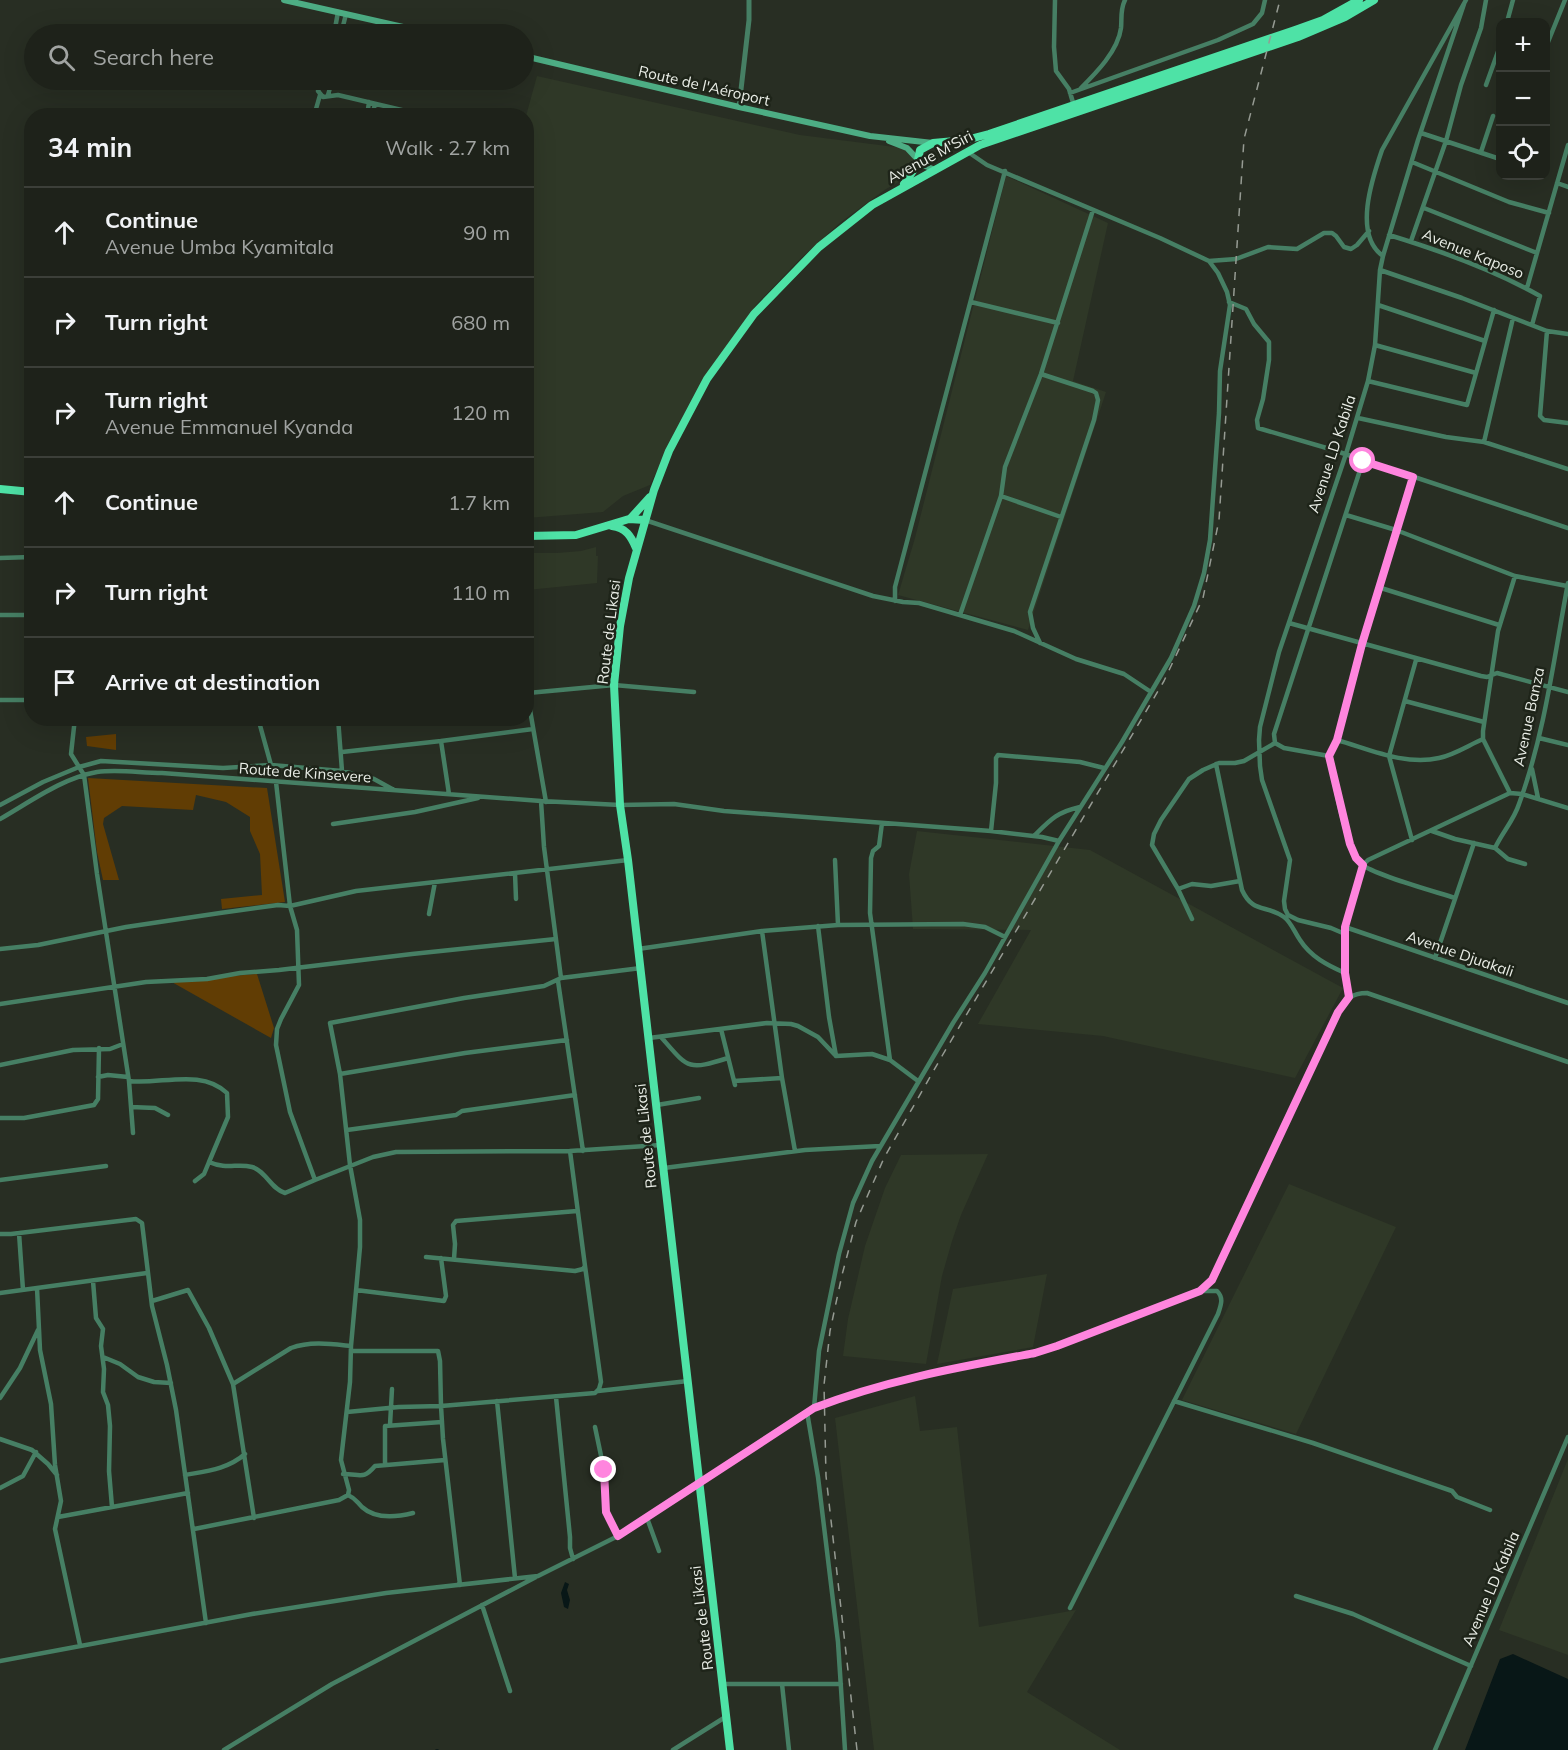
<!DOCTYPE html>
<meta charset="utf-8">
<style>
:root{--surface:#1e221a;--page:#262a23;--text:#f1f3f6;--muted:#a1a4a2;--line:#3c3f39}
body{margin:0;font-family:Mulish,sans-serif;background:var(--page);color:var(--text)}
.controls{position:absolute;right:18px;top:18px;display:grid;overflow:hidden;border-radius:12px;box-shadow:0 6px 24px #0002}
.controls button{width:54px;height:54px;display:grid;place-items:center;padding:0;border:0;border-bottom:2px solid var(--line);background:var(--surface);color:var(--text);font:30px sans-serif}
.stop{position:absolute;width:18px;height:18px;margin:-14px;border:4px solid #ff85de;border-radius:50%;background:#fff}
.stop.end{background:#ff85de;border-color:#fff;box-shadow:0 2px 6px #0008}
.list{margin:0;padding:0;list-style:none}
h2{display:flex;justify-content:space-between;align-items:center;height:78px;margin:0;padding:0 24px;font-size:26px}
h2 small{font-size:20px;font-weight:400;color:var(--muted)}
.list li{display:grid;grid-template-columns:39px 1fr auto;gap:18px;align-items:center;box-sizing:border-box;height:90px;padding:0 24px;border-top:2px solid var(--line)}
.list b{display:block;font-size:22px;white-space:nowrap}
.list p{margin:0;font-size:20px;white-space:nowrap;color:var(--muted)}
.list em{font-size:20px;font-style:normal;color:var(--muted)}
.icon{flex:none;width:33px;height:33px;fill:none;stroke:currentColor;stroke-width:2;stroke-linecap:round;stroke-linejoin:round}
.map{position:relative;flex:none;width:1568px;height:1750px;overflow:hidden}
.search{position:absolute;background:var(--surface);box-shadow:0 6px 24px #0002;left:24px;top:24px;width:510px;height:66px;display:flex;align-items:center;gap:15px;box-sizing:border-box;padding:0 21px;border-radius:33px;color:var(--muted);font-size:22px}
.panel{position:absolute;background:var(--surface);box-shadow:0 6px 24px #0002;left:24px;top:108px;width:510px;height:618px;border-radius:24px}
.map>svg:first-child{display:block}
.built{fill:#2f3827}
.green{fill:#613d04}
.water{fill:#081717}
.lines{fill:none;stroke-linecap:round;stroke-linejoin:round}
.stream{stroke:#081717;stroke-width:1.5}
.minor{stroke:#467f64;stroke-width:4.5}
.tertiary{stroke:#467f64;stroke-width:5}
.secondary{stroke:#4dad84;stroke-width:6}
.trunk{stroke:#4ee2a6;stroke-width:8}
.rail{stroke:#969b93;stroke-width:1.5;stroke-dasharray:8 8;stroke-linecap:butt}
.route{stroke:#ff85de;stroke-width:8}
.labels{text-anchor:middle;stroke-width:5;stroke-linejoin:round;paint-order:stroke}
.street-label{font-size:15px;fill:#e9ede6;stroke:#1e2419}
</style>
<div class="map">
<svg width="1568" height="1750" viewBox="0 0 1568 1750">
<rect width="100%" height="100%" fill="#282e23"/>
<!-- built -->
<path class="built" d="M537,76L800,135L903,148L912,154L914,163L906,178L886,189L841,222L800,259L755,306L688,407L650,485L623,496L603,512L527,518L526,116Z
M1006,176L1108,223L1073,381L1106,392L1028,630L898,595L915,538Z
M596,547V556H598L597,583L527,590V553H557L581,551Z
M917,831L1090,850L1343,988L1295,1078L1103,1036L978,1024L1031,930L913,929L909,874Z
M988,1154L961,1215L952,1241L942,1276L926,1364L843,1356L848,1319L865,1246L885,1188L901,1155Z
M1289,1184L1396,1227L1296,1434L1182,1400Z
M1047,1274L1033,1347L937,1364L953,1289Z
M915,1396L920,1431L957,1427L979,1627L1076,1610L1027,1692L1120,1750H874L835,1418Z
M1568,1459V1655L1499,1630Z"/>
<!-- green -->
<path class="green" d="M116,734V750L87,746L86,737Z
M88,778L267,788L285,902L222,909L221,899L262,895L260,854L250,831V817L226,802L196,795L193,810L122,806L104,818L103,824L119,880H103L97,852Z
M257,974L274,1028L271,1038L170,981Z"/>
<!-- water -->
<path class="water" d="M565,1582L569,1584L567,1590L570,1600L568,1609L564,1607L561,1593Z
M1513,1654L1568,1679V1750H1465L1500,1659Z"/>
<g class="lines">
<!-- stream -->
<path class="stream" d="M436,1750H438"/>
<!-- minor -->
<path class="minor" d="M1055,0L1054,47L1056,71L1069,89L1074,106
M1507,22L1513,0
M334,34L338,12
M341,34L346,14
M1546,47L1565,0
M323,80L318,91L323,97L338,95L427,116
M322,85L327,86L330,88L328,95
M1486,85L1500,46
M1081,88C1096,73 1118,51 1121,28C1122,18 1120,10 1125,0
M1070,93L1218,40L1253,24L1262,13L1265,0
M314,116L320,95
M367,116L369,102
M372,116L375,104
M1421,133L1500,159
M1481,152L1493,116
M1412,162L1509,202L1549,213
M1557,183L1568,187
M1424,208L1537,253
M1389,235C1438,250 1496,271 1540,296L1532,325
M1411,241L1446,141L1461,85L1481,28L1486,0
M1383,256C1353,235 1372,179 1382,150L1466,0
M1209,261L1236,259L1268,247L1297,249L1324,233H1332L1336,236L1344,247L1351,249L1357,245L1369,231
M1380,270L1462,298L1547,331L1568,334
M1527,288L1568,145
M971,302L1058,323
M1229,302L1246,309L1254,324L1269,342V360L1263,399L1257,420L1258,428L1330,449L1568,528
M1378,305L1485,341
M1547,331L1540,416L1544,420L1568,423
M1375,345L1476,373
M1368,381L1467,405L1494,310
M1358,418L1446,437L1484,442L1568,469
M1484,442L1513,318
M1346,515L1396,530L1515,576L1567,586
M1061,517L1001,496L1005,467L1041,374L1093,210
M645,520L873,596L903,602L919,603L1014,631L1076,659L1124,674L1151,692
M0,558L32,557
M1381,588L1499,625
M895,601V587L1005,171
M0,615H32
M960,615L1001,496
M1289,623L1481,676L1487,677L1497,673L1568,692
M1040,643L1033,628L1030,612L1094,420L1098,400L1096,393L1093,391L1041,374
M526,677L530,710L546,802
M528,693L614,685L694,692
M0,700H32
M1405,701L1484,722
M75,718L71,754L84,775L97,874L129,1081L133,1133
M258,718L271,765
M311,718L320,721L338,718
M338,718L342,771
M1539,738L1568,745
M1337,740L1362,644L1413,477
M1275,743L1274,734L1363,461
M1275,743L1284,748L1329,756L1337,740C1369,749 1405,766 1439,758C1454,755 1469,745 1483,739
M342,752L441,741
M1329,756C1334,780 1345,846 1360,863C1370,874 1437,892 1455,898
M1216,764L1242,890C1253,914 1266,904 1284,917C1291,922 1295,933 1300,940C1311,957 1327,965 1345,973
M1532,769L1538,798
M1510,793L1483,739V731L1498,631L1515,576
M449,794L441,741L533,729
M541,801L544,847L561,978
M0,805L43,782L79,767L101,761L223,768L271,765L342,771L374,779L394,790
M0,819C30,802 62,778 97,772C118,769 141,773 162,773L541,801L620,805L674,804L724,811L991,831L1042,837L1059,841
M882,823L879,846L873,851L871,858L870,913L890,1060
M333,824L415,812L478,798
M991,831L996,783V758L998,755L1080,762L1104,768
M1432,831L1455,839L1495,848L1508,859L1525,864
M1034,836C1050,820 1057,812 1080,807
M1412,840L1389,756L1416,660
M1495,848C1502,833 1514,820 1519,804C1545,733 1554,657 1568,583
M835,860L838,925
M515,873L516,899
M1178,889L1192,884L1211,886L1240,881
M429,914L435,882
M1192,919L1178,889L1152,845L1154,834L1161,820L1189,779L1203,770L1219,763H1235L1244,761L1275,743
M818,926L829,1017L836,1056
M1345,927L1568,1003
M762,931L782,1078
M1345,934V927L1363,865L1368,860L1510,793L1522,794L1568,808
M0,949L38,945L126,927L220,913L278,905L290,906L356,891L628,860
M638,949L762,931L838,925L963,924L985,927L1005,937
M1435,958L1474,843
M558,981L583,1151
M1349,997L1345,973V934L1331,928L1298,920L1288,915L1285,909L1284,901L1290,860L1262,780L1260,766L1259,740L1260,727L1279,652L1346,454L1368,381L1375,345L1380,270L1383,256L1418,140L1464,4
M0,1004L146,982L207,979L240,973L279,970L412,954L556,939
M721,1029L735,1085
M661,1037C688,1068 687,1071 728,1058
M649,1038L767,1023L791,1024L798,1026L818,1037L836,1056L872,1054L890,1060L918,1081
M0,1065L73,1050L110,1049L123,1044
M340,1074L465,1053L567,1040
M98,1077L108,1075L128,1077
M129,1081C160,1085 201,1068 227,1093L228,1117L209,1162C227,1170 237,1163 252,1167C266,1171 271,1189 285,1193L315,1180L290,1112L276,1045L277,1029L281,1019L299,985L297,930L290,906L276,782
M734,1081L782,1078L795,1151
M657,1105L699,1098
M131,1107L155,1108L168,1115
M0,1118H24L94,1105L98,1099L99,1048
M347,1130L456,1115L462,1111L575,1095
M664,1168L805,1150L880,1146
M0,1180L106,1166
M315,1180L373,1157L396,1152L570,1151L661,1145
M195,1181L204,1174L209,1162
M19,1233L23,1290
M0,1234H11L136,1219L142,1223L152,1306L167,1365L176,1410L206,1623
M426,1257L575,1271L583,1269L585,1266L570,1151
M454,1259L455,1244L453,1225L456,1221L577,1211
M93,1281L96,1318L103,1329L101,1346L104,1369L103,1392L108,1405L110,1426L109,1471L112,1507
M37,1288L40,1350L51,1404L55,1465L61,1501L55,1529L80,1645
M356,1290L444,1301L446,1296L441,1258
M0,1293L147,1273
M152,1301L188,1290L209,1328L233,1384L254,1518
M351,1351H438L440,1361L441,1406L595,1393L599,1389L601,1382L585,1266
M103,1357L120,1364L138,1377L154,1382L171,1383
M233,1384L291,1348C311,1341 331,1344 351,1346
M598,1391L688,1381
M556,1397L570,1537V1548L573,1559
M0,1398L20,1368L38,1330
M497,1401L515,1578
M1174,1401L1313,1443L1452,1491L1457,1497L1490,1510
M814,1408L819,1351L839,1254L853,1203L872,1161L953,1023L985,973L1059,841L1122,742L1171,658L1194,606L1204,573L1210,540L1219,413L1220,371L1230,305L1227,292L1218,273L1209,261L1160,238L987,165L968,152
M347,1412L399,1407L441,1406L443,1439L460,1585
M807,1412L818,1477L838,1642L845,1750
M390,1425L392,1389
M595,1427L604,1470L606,1512L618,1536
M0,1439L32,1450L48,1464L57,1475
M385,1465V1426L442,1422
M343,1474C361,1474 363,1480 375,1466L445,1460
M185,1475C207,1471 228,1469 245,1454
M0,1488L23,1476L36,1452
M348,1495C355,1498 356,1501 362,1507C375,1519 397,1517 413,1513
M58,1517L188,1493
M647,1518L659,1551
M194,1529L339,1500L348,1495L349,1490L341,1460L350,1382L351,1346L360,1247V1220L350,1165L340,1074L330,1023L464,998L544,986L561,978L641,968
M1296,1596L1353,1614L1471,1666
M482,1605L510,1691
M1070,1608L1218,1314C1221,1305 1224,1298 1217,1291H1202
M0,1661L252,1614L386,1593L538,1576L618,1536L814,1408C885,1380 960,1367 1035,1353L1057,1346L1200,1291L1215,1276L1339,1012C1346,999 1352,993 1367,993L1568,1062
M723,1684H841
M782,1684L789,1750
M224,1750L332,1684L536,1577
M673,1750L727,1716
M1435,1750L1568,1437"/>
<!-- tertiary -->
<path class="tertiary" d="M739,107L749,20V0"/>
<!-- secondary -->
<path class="secondary" d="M284,0L434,34
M524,56L739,107L870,136L933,143
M889,141L907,148L923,165L935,170"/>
<!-- trunk -->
<path class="trunk" d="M904,184L917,165L920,150L933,143L966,140L989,134L1295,30L1323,20L1359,0
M0,489L32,492
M630,519L650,497
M612,526C626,528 631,536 636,548
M526,536L576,535L629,519L645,520
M730,1750L628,860L620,805L614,685L620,626L629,578L654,490L669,451L707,379L754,314L819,247L872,205L980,145L1298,37L1345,17L1374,0"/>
<!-- rail -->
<path class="rail" d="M857,1750L826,1476L824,1385L830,1331L842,1275L856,1222L884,1158L942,1056L1164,681L1203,598L1219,520L1244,139L1280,0"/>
</g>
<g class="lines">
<!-- route -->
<path class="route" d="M604,1470L606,1512L618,1536L814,1408C886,1380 960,1367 1035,1353L1057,1346L1200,1291L1212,1280L1338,1012L1349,997L1345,973V927L1363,865L1356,858L1350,844L1329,756L1337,740L1362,644L1413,477L1363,461"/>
</g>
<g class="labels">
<!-- street labels -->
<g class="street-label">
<text transform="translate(704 86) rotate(13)" y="5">Route de l'Aéroport</text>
<text transform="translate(930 157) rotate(-28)" y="5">Avenue M'Siri</text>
<text transform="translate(1473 254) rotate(22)" y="5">Avenue Kaposo</text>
<text transform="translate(1332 454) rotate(-72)" y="5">Avenue LD Kabila</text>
<text transform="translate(609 632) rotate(-83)" y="5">Route de Likasi</text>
<text transform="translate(1529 717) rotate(-78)" y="5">Avenue Banza</text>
<text transform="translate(305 773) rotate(4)" y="5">Route de Kinsevere</text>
<text transform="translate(1460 954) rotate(19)" y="5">Avenue Djuakali</text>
<text transform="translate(646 1136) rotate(-96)" y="5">Route de Likasi</text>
<text transform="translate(1491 1589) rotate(-67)" y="5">Avenue LD Kabila</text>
<text transform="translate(702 1618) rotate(-97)" y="5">Route de Likasi</text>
</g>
</g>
</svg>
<div class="controls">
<button>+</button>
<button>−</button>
<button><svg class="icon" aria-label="locate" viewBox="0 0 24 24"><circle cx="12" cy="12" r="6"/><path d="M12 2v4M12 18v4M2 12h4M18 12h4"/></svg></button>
</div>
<div class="stop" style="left:1363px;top:461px"></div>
<div class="stop end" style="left:604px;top:1470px"></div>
<div class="search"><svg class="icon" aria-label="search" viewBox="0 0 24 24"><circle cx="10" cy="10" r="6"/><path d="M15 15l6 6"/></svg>Search here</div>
<section class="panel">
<h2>34 min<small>Walk · 2.7 km</small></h2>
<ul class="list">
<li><svg class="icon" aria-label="ahead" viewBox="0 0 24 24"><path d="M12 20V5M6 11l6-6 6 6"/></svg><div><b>Continue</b><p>Avenue Umba Kyamitala</p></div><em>90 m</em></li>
<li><svg class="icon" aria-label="right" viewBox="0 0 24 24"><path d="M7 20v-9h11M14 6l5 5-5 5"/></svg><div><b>Turn right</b></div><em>680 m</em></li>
<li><svg class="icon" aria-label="right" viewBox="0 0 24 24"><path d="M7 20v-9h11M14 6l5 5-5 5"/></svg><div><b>Turn right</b><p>Avenue Emmanuel Kyanda</p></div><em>120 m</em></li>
<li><svg class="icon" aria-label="ahead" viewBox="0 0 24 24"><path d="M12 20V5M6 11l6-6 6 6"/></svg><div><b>Continue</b></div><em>1.7 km</em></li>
<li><svg class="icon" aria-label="right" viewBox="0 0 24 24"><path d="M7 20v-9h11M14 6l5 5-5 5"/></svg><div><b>Turn right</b></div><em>110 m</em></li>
<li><svg class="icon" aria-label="arrive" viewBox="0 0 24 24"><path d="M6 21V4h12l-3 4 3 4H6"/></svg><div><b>Arrive at destination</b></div></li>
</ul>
</section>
</div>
